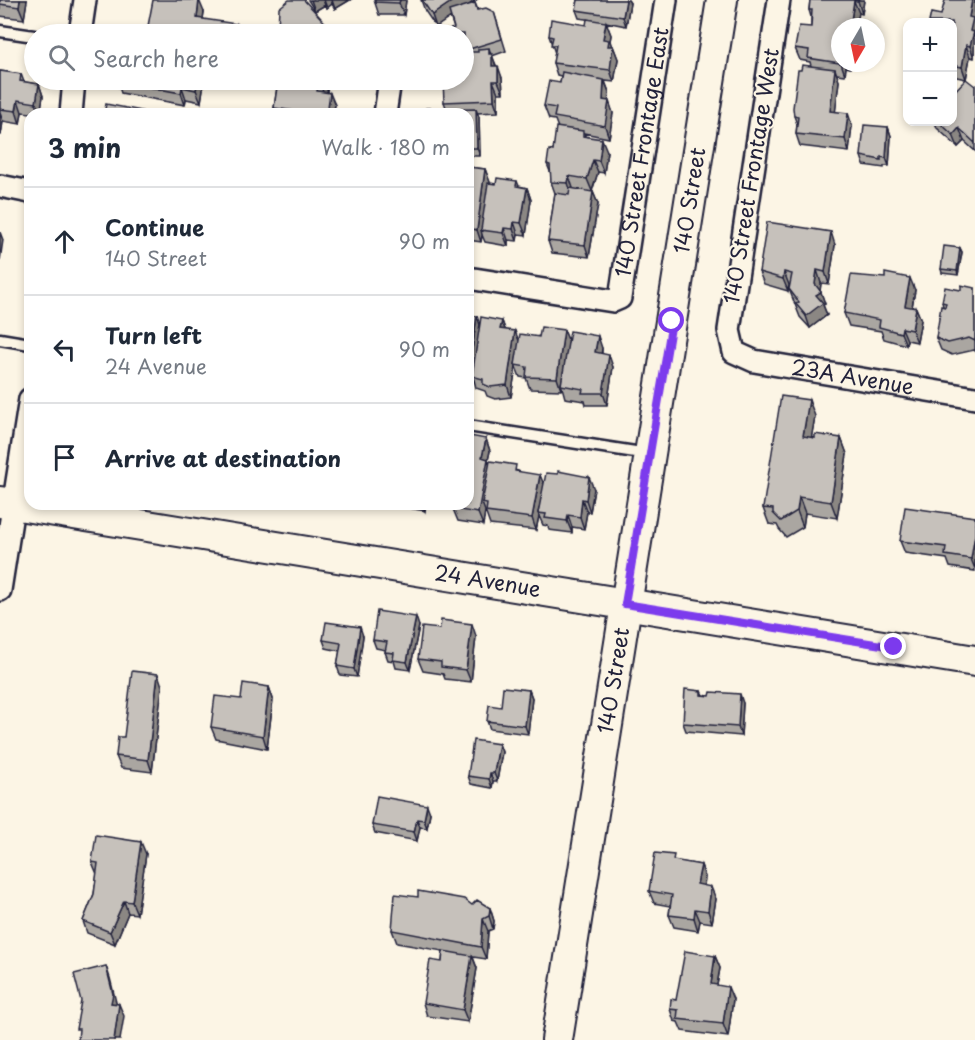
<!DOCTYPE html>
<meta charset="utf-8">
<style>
:root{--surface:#fff;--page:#f2f2f3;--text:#1f2937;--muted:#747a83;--line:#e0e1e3}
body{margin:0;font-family:"Playpen Sans",sans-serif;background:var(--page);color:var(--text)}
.controls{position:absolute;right:18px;top:18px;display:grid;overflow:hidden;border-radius:12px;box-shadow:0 3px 9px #0003}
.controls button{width:54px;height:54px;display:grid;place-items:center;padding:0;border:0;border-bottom:2px solid var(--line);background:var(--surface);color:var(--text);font:30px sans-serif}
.compass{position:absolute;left:831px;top:18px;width:54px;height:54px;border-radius:50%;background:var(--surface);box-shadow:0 3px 9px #0003;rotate:189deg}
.stop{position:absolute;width:18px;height:18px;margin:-14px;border:4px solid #7c3aed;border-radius:50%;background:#fff}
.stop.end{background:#7c3aed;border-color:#fff;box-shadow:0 2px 6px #0008}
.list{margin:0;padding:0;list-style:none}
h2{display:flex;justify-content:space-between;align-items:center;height:78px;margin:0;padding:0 24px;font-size:26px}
h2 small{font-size:20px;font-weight:400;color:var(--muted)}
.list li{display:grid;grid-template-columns:39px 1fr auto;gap:18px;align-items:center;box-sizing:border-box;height:108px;padding:0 24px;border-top:2px solid var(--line)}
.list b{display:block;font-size:22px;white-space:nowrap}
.list p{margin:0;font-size:20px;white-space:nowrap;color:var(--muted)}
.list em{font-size:20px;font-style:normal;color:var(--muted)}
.icon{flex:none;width:33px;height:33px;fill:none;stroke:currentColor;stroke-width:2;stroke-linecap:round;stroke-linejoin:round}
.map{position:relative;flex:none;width:975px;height:1040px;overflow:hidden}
.search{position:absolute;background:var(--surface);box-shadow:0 3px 9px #0003;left:24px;top:24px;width:450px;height:66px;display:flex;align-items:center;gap:15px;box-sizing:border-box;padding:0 21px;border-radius:33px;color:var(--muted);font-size:22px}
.panel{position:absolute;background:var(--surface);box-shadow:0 3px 9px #0003;left:24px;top:108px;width:450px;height:402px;border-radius:18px}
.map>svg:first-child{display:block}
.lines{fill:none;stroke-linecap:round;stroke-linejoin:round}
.service-casing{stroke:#22223b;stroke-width:15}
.minor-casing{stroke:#22223b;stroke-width:26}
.secondary-casing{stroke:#22223b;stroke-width:34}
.service{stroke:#fcf5e5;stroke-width:10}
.minor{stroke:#fcf5e5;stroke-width:21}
.secondary{stroke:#fcf5e5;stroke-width:30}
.wall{fill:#aaa6a1;stroke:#22223b;stroke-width:1.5}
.shaded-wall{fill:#8b8783;stroke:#22223b;stroke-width:1.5}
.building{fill:#c6c1bb;stroke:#22223b;stroke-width:1.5}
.route{stroke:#7c3aed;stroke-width:8}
.labels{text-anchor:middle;stroke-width:4.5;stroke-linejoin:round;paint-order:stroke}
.street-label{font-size:21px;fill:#22223b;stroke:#fcf5e5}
</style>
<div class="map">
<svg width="975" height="1040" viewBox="0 0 975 1040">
<rect width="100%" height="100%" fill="#fcf5e5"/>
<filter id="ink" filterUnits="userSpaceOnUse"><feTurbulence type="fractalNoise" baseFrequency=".0167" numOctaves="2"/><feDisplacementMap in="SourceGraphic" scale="12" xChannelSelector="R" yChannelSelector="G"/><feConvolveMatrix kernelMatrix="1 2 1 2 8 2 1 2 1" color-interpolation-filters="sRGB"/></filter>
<g filter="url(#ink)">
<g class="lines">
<!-- service casing -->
<g class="service-casing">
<path id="service" d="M0,31L34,36
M0,339L30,344
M468,426L648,454"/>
</g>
<!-- minor casing -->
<g class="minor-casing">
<g id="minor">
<path id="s1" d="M779,0L729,330L734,352L754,361L975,398"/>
<path d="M80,34L85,0"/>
<path d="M71,114L74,80"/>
<path d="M385,114L390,80"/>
<path d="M0,186L30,192"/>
<path id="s2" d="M468,278L613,301L620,298L666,0"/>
<path d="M0,590L30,399"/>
</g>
</g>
<!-- secondary casing -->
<g class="secondary-casing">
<g id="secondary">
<path id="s3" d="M0,502L975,661"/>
<path id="s4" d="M557,1040L722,0"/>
</g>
</g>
<!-- service -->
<use href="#service" class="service"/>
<!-- minor -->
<use href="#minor" class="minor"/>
<!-- secondary -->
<use href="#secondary" class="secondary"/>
</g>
<!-- wall -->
<path class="wall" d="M0,0H27L24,19L0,16Z
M308,0H350L335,9L332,4L327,8L325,5L315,11Z
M374,0H406L404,15H379Z
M421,0H476L468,5L475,3L478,10L494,12L506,51L492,56L502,78L503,93H498V112L477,113L479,117L480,156H468V114L435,110H447L444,102L464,80V34L454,28L450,17L436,27L425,11Z
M578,0H628L630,3L626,26L606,22L611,35L610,41L611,46H613L618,59L614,82L605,81L609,92L608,101L613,113L609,138L584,133L585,136L607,151L604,173L598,172L592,191L593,192L598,204L589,257L552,253L548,241L555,193L551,182V174L547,164L553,151L558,128L555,120L549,119L544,106L560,83L561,76L557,75L553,63L555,53L549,36L586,25L592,20L579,18L576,10Z
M810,0H864L862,14L859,13L840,27V63H851L850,68L846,67L845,75L836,74L839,81L835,112L852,125L849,152L800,146L796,134L797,124L794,116L801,70L811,66L810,62L800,60L795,48L811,27V17L809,10Z
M975,0L974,58L970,57L966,79L952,76V22L941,15Z
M204,12L203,19L241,34H151L148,26Z
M0,71L21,74L24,82L39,84L43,96L40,114L22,112L20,124L3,121L1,135H0Z
M117,80H203L204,82L201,102L186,99L185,105L121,93Z
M278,80L328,83L327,92L335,105L333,114H276L274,108Z
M975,86V151L964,141L958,147L937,128L935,122H952Z
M888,127L891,136L889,166H884V168L864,165L861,156Z
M468,167L485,169L490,183L496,184L517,181L519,186L527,188L531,200L526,235L518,234L517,241L508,240V246L485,242L482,235L481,242L468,240Z
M835,245L829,284L821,283L820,290L825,304L823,305L827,315L810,328L800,317L789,289L790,285H789L788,291L764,284L759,272Z
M960,248L962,252L958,275L942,273L941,269Z
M975,288V351L974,350L952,355L941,350L936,338L943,306L942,302L961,290Z
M915,290L912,307L916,308L921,320L917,342L907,340L906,345L884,339L881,331L849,326L844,313Z
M468,315L480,325L502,321L505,329L519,341L564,330L568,341L602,348V353L613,367L607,405H586L585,401L565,398L562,387L561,390L530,389L526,378L520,377L516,367L511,397L495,399L487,396L485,391L476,388L474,380L473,382L468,381Z
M815,416L811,438H841L847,454L837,518L805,513L803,527L786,537L779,529L777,525L769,524L763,508Z
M486,439L490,451L488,460L489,463L518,471L544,484L594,489L590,512H587L584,529L572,527V533L549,530L548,526L543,525L539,516L536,530L490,525L485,511L483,525L458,521L453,509Z
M385,504H426L425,511Z
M975,517V571L950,567L947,559L905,553L900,541Z
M419,626L410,670L396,668L394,661L388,660L385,652L386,650L376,648L373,640Z
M440,629L476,636L471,682L445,679L443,674L423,671L418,659Z
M363,636L357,677L340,675L337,666L340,651L326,648L323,640Z
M162,686L152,772L121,768L116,756L124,737Z
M269,687L273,699L267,749L216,739L211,727L241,699Z
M529,690L532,698L528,734L490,729L487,721Z
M701,691L703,695L743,703L741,736L686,731L683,723Z
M499,744L502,752L497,781H493L492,788L471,784L468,776Z
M430,813L427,828L420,827L417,841L375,833L372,825Z
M146,854L137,914L128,913L115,944L87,933L83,921L94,894L97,874L92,862Z
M676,861L701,865L705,877L704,886L716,899L712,923L700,921L698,931L674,927L669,915L670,906L654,903L649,891Z
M472,905L490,908L494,921L493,929L488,931L486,959L473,957L477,968L468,1022L427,1016L423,1003L442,962L443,951L397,943L392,930Z
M715,956L720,968L717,985L733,999L728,1037L682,1031L678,1022L674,1021L670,1009L676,1000Z"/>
<!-- shaded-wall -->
<path class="shaded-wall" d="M20,0H27L24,19L19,7Z
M199,0L204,12L201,30L197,18Z
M311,0H323L325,5L315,11Z
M324,0H331L332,4L327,8Z
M332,0H350L335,9Z
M400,0H406L404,15L399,3Z
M454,0H476L436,27L432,15Z
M626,0H628L630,3L626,26L623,17Z
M858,0H864L862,14L858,1Z
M972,0H975L974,58L970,46L969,17Z
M854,1L859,13L856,27H850Z
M606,22L611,35L610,41L613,50V46L618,59L614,82L610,70L603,39Z
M237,24L241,34H235Z
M966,45L970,57L966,79L962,67Z
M489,48L492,58V54L496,67L492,66Z
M841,63H845L846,67L845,75Z
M498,66L502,78L503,93L498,81Z
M835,69L839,81L834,123L830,111Z
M198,80H203L204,82L201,102L196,90Z
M322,80H327L328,83L326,99L321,87Z
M604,80L609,92L608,108L609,101L613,113L609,138L605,126L603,100Z
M493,81L498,93V112L494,100Z
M39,84L43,96L40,114L36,103Z
M182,87L186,99L185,105L181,93Z
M330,93L335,105L333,114H327Z
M18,100L22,112L20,124L16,111Z
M476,109L479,117L480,156L477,148Z
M0,113L3,121L1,135L0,132Z
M848,113L852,125L849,152L845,139Z
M888,127L891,136L889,166L886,158Z
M959,128L964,141L958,147L953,135Z
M602,139L607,151L604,173L599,161Z
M593,160L598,172L592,191L587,179Z
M485,169L490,182L483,231L481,230L482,235L481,242L477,230Z
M569,176L573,188L572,195L568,183Z
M527,188L531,200L526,235L521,223Z
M593,192L598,204L589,257L585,245Z
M514,222L518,234L517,241L513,229Z
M504,228L508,240V246L503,233Z
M0,232L3,240L0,261Z
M831,232L835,245L829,284L825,272Z
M960,248L962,252L958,275L957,271Z
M817,270L821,283L820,292H821L825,304L823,305L827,315L810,328L806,316L816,295L815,284Z
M784,272L789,285L788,291L783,279Z
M910,278L915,290L910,318L905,306Z
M916,308L921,320L917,342L912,330Z
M477,316L481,328L472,376L473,382L469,370Z
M502,321L506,333L500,329Z
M902,328L907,340L906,345L901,333Z
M564,330L569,342L561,385V390L557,378Z
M515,331L520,343L515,365L516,367L511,397L507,385Z
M598,336L602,348L600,365L595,352Z
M609,355L613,367L607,405L603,393Z
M809,400L815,416L809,452L803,436Z
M841,438L847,454L837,518L831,502Z
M486,439L490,451L488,460L492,471L482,503L485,511L483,525L478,513L482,457Z
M540,475L545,487L538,513L539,516L536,530L532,518Z
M589,477L594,489L590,512L586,500Z
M799,497L805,513L803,527L797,511Z
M582,499L587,512L584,529L580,517Z
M422,504H426L425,511Z
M568,515L572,527V533L567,521Z
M975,534V569L971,559Z
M416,617L419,626L410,670L407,662Z
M472,624L476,636L471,682L466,670Z
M360,627L363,636L357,677L354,669Z
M158,674L162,686L152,772L148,760Z
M269,687L273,699L267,749L263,736Z
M529,690L532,698L528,734L525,726Z
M740,694L743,703L741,736L738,727Z
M499,744L502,752L497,781L494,773Z
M490,773L493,781L492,788L489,779Z
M427,805L430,813L427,828L424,820Z
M417,819L420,827L417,841L414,832Z
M141,842L146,854L137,914L132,902Z
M701,865L705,877L702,897L697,884Z
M711,887L716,899L712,923L708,911Z
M124,901L128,913L115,944L110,932Z
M490,908L494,921L493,929L489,916Z
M695,909L700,921L698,931L694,918Z
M483,919L488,931L486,959L481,947Z
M472,956L477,968L468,1022L463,1010Z
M715,956L720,968L715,996L711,984Z
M106,966L110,978L117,1006L111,1003Z
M728,987L733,999L728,1037L723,1024Z
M119,1004L124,1016L120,1040H114Z"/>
<!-- building -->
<path class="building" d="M0,0H20L19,7L0,4Z
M153,0H199L197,18L237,24L235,34H169L170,30L148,26Z
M289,0H304L334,32L331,34H283L278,29L279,8Z
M375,0H400L399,3L375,2Z
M422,0H454L432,15Z
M578,0H626L623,17L576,10Z
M810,0H858V1H854L850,27H840V63L808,58L809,50L795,48L799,26L811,27L812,10H809Z
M945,0H972L969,17L973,18L970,31L974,32L970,46L966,45L962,67L952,65V22H929L931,13L941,15Z
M475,3L477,10L486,8L494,12L502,39L466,50L465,47H464V34H445L444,31L454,28L449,11Z
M551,19L586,25L587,19L606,22L603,39L609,40L608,46H613L610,70L553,63L556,45H551L553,37L549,36Z
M489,48V54H492V66H498V81H493L494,100L444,102L443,80H464V55H465V52H478V49Z
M802,65L835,69L830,111L848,113L845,139L796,134L798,117L794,116L793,108L798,70H801Z
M0,71L21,74L20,81L39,84L36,103L18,100L16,111L0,109Z
M562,72L604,80L603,100L609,101L605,126L554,117L556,108L544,106L549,81L560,83Z
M966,79L975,86V143L959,128L953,135L939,122H952V94Z
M117,80H198L196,90L182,87L181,93L116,81Z
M278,80H322L321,87H318L317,91L330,93L327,114H316L274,108Z
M106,104L142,111V114H104Z
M426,108H434V110L476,109L477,148H468V114H426Z
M864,125L888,127L886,158L881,157V160L861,156Z
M556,127L583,131V136L602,139L599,161L593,160L587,179L569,176L568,183L551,182L550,165L547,164L549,150L553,151Z
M468,167L485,169L477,230L468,228Z
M497,178L517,181L516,186L527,188L521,223L514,222L513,229L504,228L503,233L481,230L488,183L496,184Z
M570,188L593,192L585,245L548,241L555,193L569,195Z
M767,222L831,232L825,272L817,270L815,284L821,292L816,295L823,303L806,316L796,304L799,302L789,289L792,274L784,272L783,279L759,272Z
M944,246L960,248L957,271L941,269Z
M885,273L910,278L905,306L916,308L912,330L902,328L901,333L879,327L880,320L844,313L851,275L885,278Z
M961,285L975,288V341L969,338L948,343L936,338L941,306L945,307L946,303L942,302L945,287L961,290Z
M468,315L477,316L469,370H468Z
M481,317L502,321L500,329L515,331L507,385L490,387L483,384V379L472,376Z
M541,327L564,330L557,378L526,377L527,367L515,365L520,334L539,337Z
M570,331L598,336L595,352L609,355L603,393H582L583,389L561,385Z
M781,396L809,400L803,436L815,438V434L841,438L831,502L799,497L797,511L781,521L773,513V509L763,508Z
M470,436L486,439L482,457L488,459L478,513L453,509L454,504H468V443H469Z
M490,461L516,465L515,471L540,475L532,518L486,512L487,504L482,503Z
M558,471L589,477L586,500L582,499L580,517L568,515L567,521L545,518L546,514L538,513L546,473L558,474Z
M905,507L975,517V534L971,559L945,555L946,547L900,541Z
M377,611L416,617L407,662L393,660L394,653L385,652L387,642L373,640Z
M441,620L472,624L466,670L441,667V662L418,659L422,627L440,629Z
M326,622L360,627L354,669L337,666L341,643L323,640Z
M132,671L158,674L148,760L116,756L118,737H124Z
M243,683L269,687L263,736L211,727L215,696L241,699Z
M503,687L529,690L525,726L487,721L489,705L501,707Z
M685,689L701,691V695L710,696L711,692L740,694L738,727L683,723Z
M473,740L499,744L494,773H490L489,779L468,776Z
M377,796L427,805L424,820L417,819L414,832L372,825Z
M96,835L141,842L132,902L124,901L110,932L83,921L94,894L98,863L92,862Z
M655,853L674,855L673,860L701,865L697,884L711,887L708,911L695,909L694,918L669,915L672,895L649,891Z
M418,891L464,899L472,905L477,900L490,908L489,916L483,919L481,947L392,930L395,894L418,897Z
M443,951L472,956L463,1010L423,1003L430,960L442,962Z
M685,951L715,956L711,984L728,987L723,1024L677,1019L678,1010L670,1009L671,999L676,1000Z
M106,966L113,994L111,1003L119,1004L114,1040H78L79,1029H76L81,1001L74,974Z"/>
</g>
<g class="lines" filter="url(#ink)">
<!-- route -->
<path class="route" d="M672,321L625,604L894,647"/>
</g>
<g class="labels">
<!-- street labels -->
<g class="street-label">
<text dy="7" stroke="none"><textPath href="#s2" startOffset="302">140 Street Frontage East</textPath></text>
<text transform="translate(752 176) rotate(-81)" y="7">140 Street Frontage West</text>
<text dy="7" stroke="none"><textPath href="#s4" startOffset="850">140 Street</textPath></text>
<text dy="7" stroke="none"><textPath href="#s1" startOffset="478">23A Avenue</textPath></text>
<text dy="7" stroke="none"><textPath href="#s3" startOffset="494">24 Avenue</textPath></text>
<text dy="7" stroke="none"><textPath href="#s4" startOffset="364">140 Street</textPath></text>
</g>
</g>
</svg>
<div class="controls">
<button>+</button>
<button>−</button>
</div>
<svg class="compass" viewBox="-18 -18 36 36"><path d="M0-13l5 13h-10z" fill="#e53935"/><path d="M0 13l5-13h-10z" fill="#747a83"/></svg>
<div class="stop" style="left:672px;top:321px"></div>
<div class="stop end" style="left:894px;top:647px"></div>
<div class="search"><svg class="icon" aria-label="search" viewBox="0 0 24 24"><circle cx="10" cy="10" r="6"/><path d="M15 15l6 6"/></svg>Search here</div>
<section class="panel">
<h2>3 min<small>Walk · 180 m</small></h2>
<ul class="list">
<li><svg class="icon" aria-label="ahead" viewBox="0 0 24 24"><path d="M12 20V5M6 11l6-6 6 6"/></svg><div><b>Continue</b><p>140 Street</p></div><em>90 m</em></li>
<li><svg class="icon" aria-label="left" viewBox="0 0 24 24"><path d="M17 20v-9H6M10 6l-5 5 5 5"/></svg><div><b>Turn left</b><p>24 Avenue</p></div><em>90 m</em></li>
<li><svg class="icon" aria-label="arrive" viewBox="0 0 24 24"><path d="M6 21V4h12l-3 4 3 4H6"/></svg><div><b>Arrive at destination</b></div></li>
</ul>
</section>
</div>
